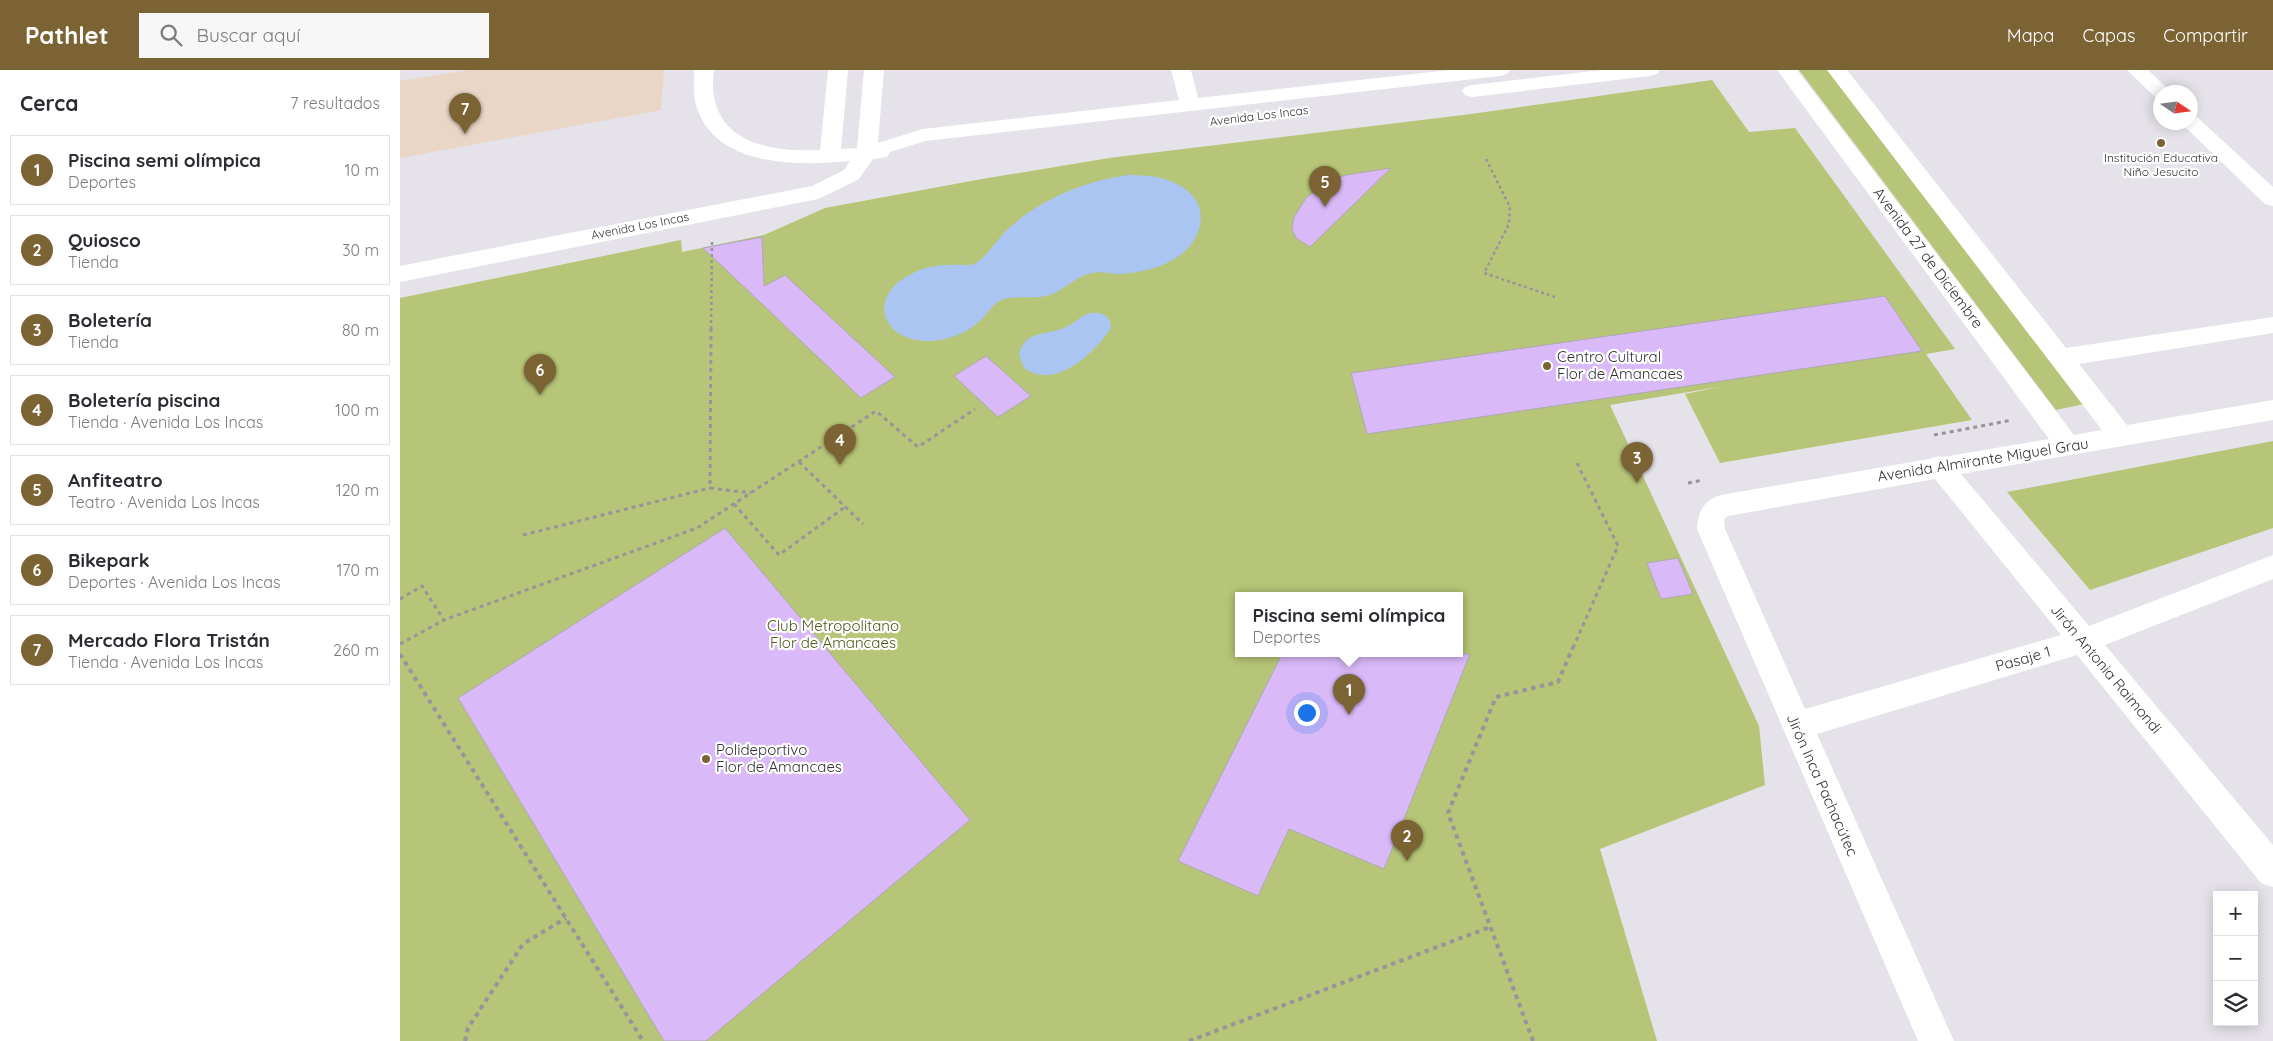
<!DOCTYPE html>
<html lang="es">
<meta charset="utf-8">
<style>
:root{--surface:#fff;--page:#f7f7f7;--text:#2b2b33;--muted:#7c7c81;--line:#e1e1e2;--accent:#7b6334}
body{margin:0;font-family:Quicksand,sans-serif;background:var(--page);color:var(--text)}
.controls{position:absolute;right:15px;bottom:15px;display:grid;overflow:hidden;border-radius:0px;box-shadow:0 2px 12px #0003}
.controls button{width:45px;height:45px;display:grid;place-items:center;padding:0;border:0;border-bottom:1px solid var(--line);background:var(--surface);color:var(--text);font:25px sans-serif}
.compass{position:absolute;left:1753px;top:15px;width:45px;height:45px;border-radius:50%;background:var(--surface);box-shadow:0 2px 12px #0003;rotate:103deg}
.you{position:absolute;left:906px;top:642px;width:18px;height:18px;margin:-12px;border:4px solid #fff;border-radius:50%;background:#1a73e8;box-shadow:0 0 0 8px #1a73e833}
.badge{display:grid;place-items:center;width:32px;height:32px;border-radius:50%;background:var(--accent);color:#fff;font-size:16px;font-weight:700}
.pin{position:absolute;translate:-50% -41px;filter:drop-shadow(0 1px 2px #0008)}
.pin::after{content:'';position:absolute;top:26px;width:18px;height:15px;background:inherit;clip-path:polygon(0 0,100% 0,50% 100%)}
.popup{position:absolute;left:835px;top:522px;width:228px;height:65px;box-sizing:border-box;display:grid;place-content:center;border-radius:0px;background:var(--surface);filter:drop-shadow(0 1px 4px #0005);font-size:16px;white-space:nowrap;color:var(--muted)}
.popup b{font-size:19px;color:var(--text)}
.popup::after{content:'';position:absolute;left:50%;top:100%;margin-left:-10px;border:10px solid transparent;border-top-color:var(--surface)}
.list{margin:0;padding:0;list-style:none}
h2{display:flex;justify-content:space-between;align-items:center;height:65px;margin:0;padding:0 20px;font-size:21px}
h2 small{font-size:16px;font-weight:400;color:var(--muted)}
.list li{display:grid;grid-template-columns:32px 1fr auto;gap:15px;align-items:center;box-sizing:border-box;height:70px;margin:0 10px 10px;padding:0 10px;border:1px solid var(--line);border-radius:0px}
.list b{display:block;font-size:19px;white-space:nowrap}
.list p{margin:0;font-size:16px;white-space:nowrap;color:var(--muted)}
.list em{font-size:16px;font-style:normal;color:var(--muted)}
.icon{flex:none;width:28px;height:28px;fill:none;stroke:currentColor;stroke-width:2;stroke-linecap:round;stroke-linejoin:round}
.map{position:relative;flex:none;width:1873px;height:971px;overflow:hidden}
header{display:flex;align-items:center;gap:30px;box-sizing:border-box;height:70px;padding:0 25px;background:var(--accent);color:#fff}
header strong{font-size:24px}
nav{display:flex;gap:28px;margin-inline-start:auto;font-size:18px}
.search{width:350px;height:45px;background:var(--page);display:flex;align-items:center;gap:12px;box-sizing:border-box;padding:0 18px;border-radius:0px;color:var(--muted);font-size:19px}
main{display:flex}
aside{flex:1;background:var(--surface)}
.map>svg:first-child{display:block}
.commercial{fill:#e9d6c6}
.green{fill:#b6c577;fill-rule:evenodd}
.water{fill:#aac5f2}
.building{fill:#d9b9f8;stroke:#aca9b0}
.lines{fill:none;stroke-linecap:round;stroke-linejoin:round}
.path-far2{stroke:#97959a;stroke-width:2.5;stroke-dasharray:3 3;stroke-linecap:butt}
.path-far1{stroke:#97959a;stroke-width:3;stroke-dasharray:4 4;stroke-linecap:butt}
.path{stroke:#97959a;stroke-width:4;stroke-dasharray:4.5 4.5;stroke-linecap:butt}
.minor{fill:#fff;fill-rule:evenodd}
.poi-dot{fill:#7b6334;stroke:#fff;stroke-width:2}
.labels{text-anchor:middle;stroke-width:4.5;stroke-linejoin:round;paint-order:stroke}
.far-street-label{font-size:12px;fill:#333235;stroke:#fff}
.far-poi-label{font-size:12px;fill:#333235;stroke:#fff}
.street-label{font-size:15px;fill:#333235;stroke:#fff}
.poi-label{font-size:15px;fill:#333235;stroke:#fff;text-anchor:start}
.park-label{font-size:15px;fill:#4d5716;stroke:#fff}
</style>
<header>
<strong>Pathlet</strong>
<div class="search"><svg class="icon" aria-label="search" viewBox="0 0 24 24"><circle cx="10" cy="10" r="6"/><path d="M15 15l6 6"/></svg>Buscar aquí</div>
<nav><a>Mapa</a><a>Capas</a><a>Compartir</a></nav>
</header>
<main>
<aside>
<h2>Cerca<small>7 resultados</small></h2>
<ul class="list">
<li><span class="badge">1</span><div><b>Piscina semi olímpica</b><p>Deportes</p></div><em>10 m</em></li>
<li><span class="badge">2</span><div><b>Quiosco</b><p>Tienda</p></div><em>30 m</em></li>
<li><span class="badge">3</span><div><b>Boletería</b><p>Tienda</p></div><em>80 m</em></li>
<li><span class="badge">4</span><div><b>Boletería piscina</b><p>Tienda · Avenida Los Incas</p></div><em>100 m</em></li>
<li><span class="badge">5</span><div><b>Anfiteatro</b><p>Teatro · Avenida Los Incas</p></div><em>120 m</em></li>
<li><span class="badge">6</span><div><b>Bikepark</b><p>Deportes · Avenida Los Incas</p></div><em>170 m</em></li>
<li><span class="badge">7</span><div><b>Mercado Flora Tristán</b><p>Tienda · Avenida Los Incas</p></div><em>260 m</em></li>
</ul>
</aside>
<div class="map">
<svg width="1873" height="971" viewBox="0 0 1873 971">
<rect width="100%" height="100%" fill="#e5e2e9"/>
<!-- commercial -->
<path class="commercial" d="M69,0H264L261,40L0,88V11Z"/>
<!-- green -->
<path class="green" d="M1399,0H1428L1684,334L1656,340Z
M1312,10L1349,62L1395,58L1555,279L1526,284L1572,350L1320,393L1285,324L1319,317L1210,335L1359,656L1365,715L1200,779L1257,971H0V228L281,170L282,182L364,165L425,138L582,109L709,88L1071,44ZM839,526H1059V584H839Z
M1873,371V458L1690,520L1607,422Z"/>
<!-- water -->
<path class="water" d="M728,105C752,105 780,108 796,130C802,140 802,151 798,162C787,192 747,203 719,204C710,204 701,201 693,203C677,205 665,220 650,225C635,230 619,225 605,229C592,232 589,243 580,251C567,263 547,271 529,271C480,271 467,226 511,204C523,198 535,195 548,195C556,194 566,196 574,194C588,187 597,168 609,158C641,129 685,111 728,105Z
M690,243C701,242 711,245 711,258C695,283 655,321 624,298L619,285C624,259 648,266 666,257C675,253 680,246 690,243Z"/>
<!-- building -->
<path class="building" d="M991,98L910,177L896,168L892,159L894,147L906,128L926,112L946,105Z
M362,167L364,216L385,205L495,307L461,328L303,178Z
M1485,226L1522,281L967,364L951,303Z
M586,286L631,326L598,347L554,306Z
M325,458L570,750L306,971H264L58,628Z
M1278,488L1293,524L1261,529L1247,493Z
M882,584H1070L984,799L889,759L858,826L778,791Z"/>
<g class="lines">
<!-- path-far2 -->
<path class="path-far2" d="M1086,89L1110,137L1109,154L1084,203L1155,227
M311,259L312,170"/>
<!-- path-far1 -->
<path class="path-far1" d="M311,258L310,418L351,423
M1534,365L1612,350
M399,392L463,454
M1288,413L1303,410
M334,434L379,485L445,437
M123,465L310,418
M0,529L22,516L44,550
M0,574L44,550L297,458L476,341L518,377L575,339
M1173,578L1218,476L1176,391"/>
<!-- path -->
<path class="path" d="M0,584L243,971
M65,971L68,958L123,874L166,848
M789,971L1090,857
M1133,971L1048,743L1096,627L1158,612L1173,577"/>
<!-- minor -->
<path class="minor" d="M294,0H314C313,10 312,21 315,31C326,77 381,82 420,80L428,0H448L441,79L457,78L464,0H484L478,73L523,59L779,30L771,0H791L798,28L1049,0H1110L1107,4L1100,6L525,71L490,82L487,87L473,89L458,110L418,129L0,212V196L412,116L444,100L450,91C397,96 311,98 295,31C293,21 294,10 294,0Z
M1201,0H1260L1257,4L1250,6L1072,27L1065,25L1062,21L1065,17L1072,15Z
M1377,0H1397L1674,365L1702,360L1427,0H1447L1666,278L1873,247V263L1679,294L1727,355L1873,330V350L1561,404L1689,556L1873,485V509L1705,575L1873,775V817L1861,813L1677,585L1417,664L1554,971H1518L1297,459C1298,441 1303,431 1321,425L1529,389L1539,386L1543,387L1649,369ZM1535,409L1661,565L1405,639L1325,459L1324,449L1328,446Z
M1727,0H1748L1771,22H1760V28L1754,26Z
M1790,45L1797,47L1873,117V136L1865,134L1783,55L1781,52H1790Z"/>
</g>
<!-- markers -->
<g class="poi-dot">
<circle cx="1761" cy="73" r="5"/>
<circle cx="1147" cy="296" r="5"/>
<circle cx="306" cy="689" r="5"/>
</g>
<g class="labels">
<!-- far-street labels -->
<g class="far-street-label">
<text transform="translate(859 46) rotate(-7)" y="4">Avenida Los Incas</text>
<text transform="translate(240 156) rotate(-11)" y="4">Avenida Los Incas</text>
</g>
<!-- far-poi labels -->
<g class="far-poi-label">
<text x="1761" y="92">Institución Educativa<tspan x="1761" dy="14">Niño Jesucito</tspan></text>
</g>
<!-- street labels -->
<g class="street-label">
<text transform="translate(1528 188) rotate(53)" y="5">Avenida 27 de Diciembre</text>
<text transform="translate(1583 390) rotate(-9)" y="5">Avenida Almirante Miguel Grau</text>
<text transform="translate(1623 589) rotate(-16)" y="5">Pasaje 1</text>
<text transform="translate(1706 599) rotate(50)" y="5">Jirón Antonia Raimondi</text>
<text transform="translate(1422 715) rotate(66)" y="5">Jirón Inca Pachacútec</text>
</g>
<!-- poi labels -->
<g class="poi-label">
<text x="1157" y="292">Centro Cultural<tspan x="1157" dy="17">Flor de Amancaes</tspan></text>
<text x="316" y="685">Polideportivo<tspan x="316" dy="17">Flor de Amancaes</tspan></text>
</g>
<!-- park labels -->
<g class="park-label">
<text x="433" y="561">Club Metropolitano<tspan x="433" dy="17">Flor de Amancaes</tspan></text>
</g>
</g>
</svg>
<div class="controls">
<button>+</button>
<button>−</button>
<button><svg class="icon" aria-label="layers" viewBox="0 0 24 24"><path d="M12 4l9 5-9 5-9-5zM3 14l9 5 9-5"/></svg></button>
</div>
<svg class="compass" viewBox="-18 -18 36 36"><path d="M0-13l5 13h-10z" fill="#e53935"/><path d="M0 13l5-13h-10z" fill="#7c7c81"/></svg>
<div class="you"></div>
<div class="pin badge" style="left:949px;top:645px">1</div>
<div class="popup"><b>Piscina semi olímpica</b>Deportes</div>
<div class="pin badge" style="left:1007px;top:791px">2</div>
<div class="pin badge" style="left:1237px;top:413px">3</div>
<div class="pin badge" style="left:440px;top:395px">4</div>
<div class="pin badge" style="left:925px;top:137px">5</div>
<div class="pin badge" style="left:140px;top:325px">6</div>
<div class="pin badge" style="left:65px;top:64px">7</div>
</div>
</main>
